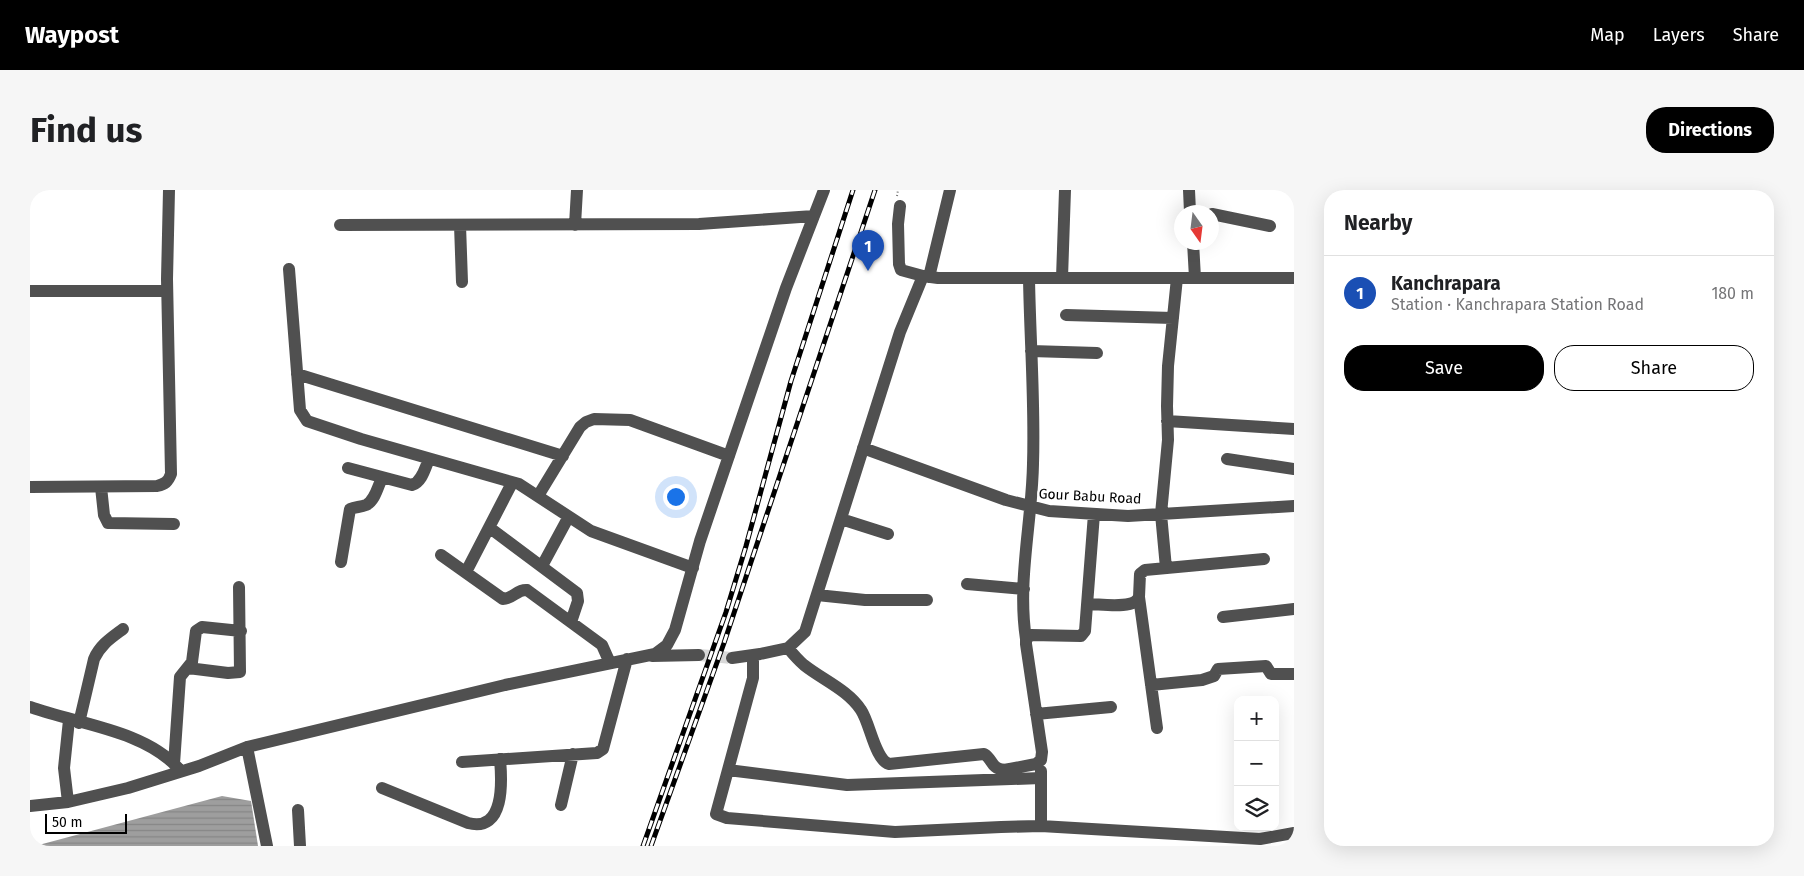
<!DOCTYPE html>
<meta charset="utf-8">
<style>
:root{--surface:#fff;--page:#f6f6f6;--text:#202124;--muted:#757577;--line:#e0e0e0;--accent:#000}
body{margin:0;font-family:"Fira Sans",sans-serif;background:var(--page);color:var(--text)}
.controls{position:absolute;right:15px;bottom:15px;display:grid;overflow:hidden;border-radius:10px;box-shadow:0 5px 20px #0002}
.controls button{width:45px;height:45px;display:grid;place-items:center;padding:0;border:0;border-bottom:1px solid var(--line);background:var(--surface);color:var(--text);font:25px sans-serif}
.compass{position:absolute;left:1144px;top:15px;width:45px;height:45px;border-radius:50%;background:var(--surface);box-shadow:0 5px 20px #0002;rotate:166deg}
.scale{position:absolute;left:15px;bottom:12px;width:82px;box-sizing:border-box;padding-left:5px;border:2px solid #000;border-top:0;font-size:14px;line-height:18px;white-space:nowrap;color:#000;-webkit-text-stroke:4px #fff;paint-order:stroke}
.you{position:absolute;left:645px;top:306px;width:18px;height:18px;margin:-12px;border:4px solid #fff;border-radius:50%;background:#1a73e8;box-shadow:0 0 0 8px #1a73e833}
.badge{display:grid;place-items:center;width:32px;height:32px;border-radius:50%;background:var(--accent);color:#fff;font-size:16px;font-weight:700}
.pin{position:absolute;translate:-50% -41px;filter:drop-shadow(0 1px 2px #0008)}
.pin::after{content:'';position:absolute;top:26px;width:18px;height:15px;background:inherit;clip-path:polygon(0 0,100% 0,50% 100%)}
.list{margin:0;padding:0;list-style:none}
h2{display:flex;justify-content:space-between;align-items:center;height:65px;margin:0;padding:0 20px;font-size:21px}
h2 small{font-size:16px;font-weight:400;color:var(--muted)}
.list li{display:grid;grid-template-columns:32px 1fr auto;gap:15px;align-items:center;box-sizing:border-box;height:75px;padding:0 20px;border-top:1px solid var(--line)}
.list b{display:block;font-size:19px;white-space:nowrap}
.list p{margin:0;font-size:16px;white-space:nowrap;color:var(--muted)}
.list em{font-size:16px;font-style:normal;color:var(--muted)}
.actions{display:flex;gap:10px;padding:15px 20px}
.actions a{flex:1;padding:11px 0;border:1px solid var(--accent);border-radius:20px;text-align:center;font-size:18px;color:var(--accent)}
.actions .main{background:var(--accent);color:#fff}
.icon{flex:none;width:28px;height:28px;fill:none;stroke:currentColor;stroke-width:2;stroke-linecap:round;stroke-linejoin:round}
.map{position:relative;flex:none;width:1264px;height:656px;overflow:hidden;border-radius:20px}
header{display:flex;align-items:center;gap:30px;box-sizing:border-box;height:70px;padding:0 25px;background:var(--accent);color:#fff}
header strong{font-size:24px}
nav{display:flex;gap:28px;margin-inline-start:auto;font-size:18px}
.intro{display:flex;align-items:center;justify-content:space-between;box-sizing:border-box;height:120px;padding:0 30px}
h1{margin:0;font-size:35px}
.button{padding:12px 22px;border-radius:20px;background:var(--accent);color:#fff;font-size:18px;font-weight:700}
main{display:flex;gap:30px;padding:0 30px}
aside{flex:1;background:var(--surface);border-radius:20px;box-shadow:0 5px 20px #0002}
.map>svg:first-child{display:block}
.water{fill:url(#water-rules)}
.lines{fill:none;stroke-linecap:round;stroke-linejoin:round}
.minor-tunnel{stroke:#d9d9d9;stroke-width:12;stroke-dasharray:12 6;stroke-linecap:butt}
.path{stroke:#727272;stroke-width:2;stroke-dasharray:1 2.5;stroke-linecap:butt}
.minor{stroke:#505050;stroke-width:12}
.rail-casing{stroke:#000;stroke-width:5}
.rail{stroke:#fff;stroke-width:3;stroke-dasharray:9;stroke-linecap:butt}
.labels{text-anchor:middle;stroke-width:4.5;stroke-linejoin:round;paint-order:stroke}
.street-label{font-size:14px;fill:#000;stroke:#fff}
</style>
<header>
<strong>Waypost</strong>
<nav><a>Map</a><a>Layers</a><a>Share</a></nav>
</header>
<div class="intro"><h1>Find us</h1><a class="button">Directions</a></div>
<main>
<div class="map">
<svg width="1264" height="656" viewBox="0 0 1264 656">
<defs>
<pattern id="water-rules" width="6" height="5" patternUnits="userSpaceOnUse" patternTransform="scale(1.25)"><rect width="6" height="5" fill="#9e9e9e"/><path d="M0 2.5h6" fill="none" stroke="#868686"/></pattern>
</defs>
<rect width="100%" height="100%" fill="#fff"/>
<!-- water -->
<path class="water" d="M192,606L221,611L228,656H5Z"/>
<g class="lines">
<!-- minor-tunnel -->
<path class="minor-tunnel" d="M669,465L702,468"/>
<!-- path -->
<path class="path" d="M867,6L868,0"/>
<!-- minor -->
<path class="minor" d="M1159,0L1160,22
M870,16L868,34L869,74L871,80L893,86L908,88H1264
M1182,24L1240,36
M310,35L669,34L784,26
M430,35L432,92
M545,35L547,0
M1163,52L1165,88
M259,79L270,220L277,231L331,249L489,294L561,341L663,378
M899,87L920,0
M1032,88L1035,0
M0,101H137
M1036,125L1143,128
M1001,161L1067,163
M267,184L533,266
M1137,231L1264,239
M833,258L976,310L1019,321L1098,326L1264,316
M1197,269L1264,279
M318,278L382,295C392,292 395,278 399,269
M0,297L127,296C135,294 138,292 141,284L137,89L139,0
M71,297L74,325L78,333L144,334
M508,306L550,237L556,232L564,229L600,230L699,266
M811,329L858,344
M460,338L547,403L548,411L541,432
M411,365L473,409C483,409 487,399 497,400L572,455L580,473
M311,372L320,319C325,317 331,317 336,315C345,311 348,296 352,288
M512,376L538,328
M1136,378L1131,324L1138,250L1137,216L1138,176L1147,88
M436,382L482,293
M937,394L994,399
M787,405L835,410H897
M1109,407L1127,538
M1058,414C1071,414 1104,420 1109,407L1110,384L1115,380L1234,369
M1193,427L1264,419
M996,449C987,391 1002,332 1003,274C1005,212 1000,150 999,88
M758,458C763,464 768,470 774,475C793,490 818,500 831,520C840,533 845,570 859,574L954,564C963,569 960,578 974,580L1006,574L1011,570L1012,562L996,454V449L1001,445L1051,446L1055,441L1064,324
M622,466L669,465
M723,466V488L686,624L697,628L865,642L971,637L1011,636L1230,649L1264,643
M702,468L730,464L758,458L775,442L870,142L893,86
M158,478L198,483L210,482L209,397
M1121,495L1172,490L1184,486L1188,479L1236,476L1241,484H1264
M0,517C47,534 114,540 148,578
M1006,524L1081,517
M49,533L64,469C70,455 81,448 93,439
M217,557L237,656
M432,572L567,563L573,559L597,469
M144,574L150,487L162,472L166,441L172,437L211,441
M698,580L817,595L1011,588
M1011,581V636
M352,598L438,633C475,643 472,591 470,569
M38,612L34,578L39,530
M531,615L543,564
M0,616L38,612L98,598L169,576L217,557L475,495L625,464L637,455L645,440L670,351L756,98L794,0
M268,620L270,656"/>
<!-- rail casing -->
<g class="rail-casing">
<path id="rail" d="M613,656L696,422L716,356L761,191L823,0
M621,656L694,453L845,0"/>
</g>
<!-- rail -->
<use href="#rail" class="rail"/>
</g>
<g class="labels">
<!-- street labels -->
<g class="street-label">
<text transform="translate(1060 306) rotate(3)" y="5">Gour Babu Road</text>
</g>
</g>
</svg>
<div class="controls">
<button>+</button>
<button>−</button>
<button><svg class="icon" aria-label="layers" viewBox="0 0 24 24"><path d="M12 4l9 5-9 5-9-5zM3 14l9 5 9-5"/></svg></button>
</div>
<svg class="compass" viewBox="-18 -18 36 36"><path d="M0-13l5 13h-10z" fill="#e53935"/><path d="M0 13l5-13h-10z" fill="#757577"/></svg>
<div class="scale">50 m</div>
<div class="you"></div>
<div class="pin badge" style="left:838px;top:81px;background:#1a4fb4">1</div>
</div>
<aside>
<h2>Nearby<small></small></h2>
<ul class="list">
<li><span class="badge" style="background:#1a4fb4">1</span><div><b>Kanchrapara</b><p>Station · Kanchrapara Station Road</p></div><em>180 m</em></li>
</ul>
<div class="actions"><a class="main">Save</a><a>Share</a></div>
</aside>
</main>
